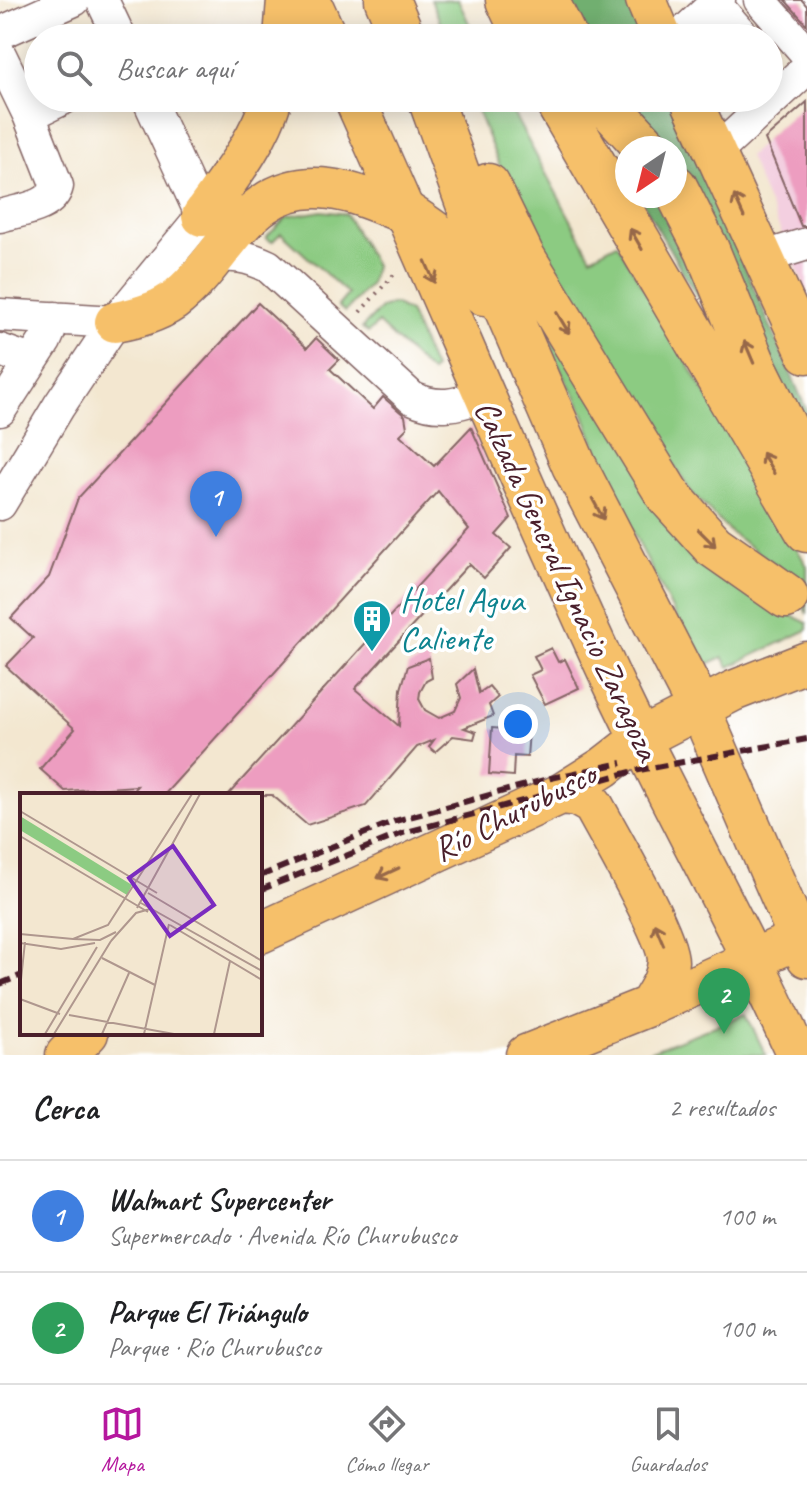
<!DOCTYPE html>
<html lang="es">
<meta charset="utf-8">
<style>
:root{--surface:#fff;--page:#f6f6f6;--text:#202124;--muted:#757577;--line:#e0e0e0;--accent:#b5179e}
body{margin:0;font-family:Caveat,sans-serif;background:var(--page);color:var(--text)}
.compass{position:absolute;left:615px;top:136px;width:72px;height:72px;border-radius:50%;background:var(--surface);box-shadow:0 4px 20px #0003;rotate:215deg}
.you{position:absolute;left:518px;top:724px;width:28px;height:28px;margin:-20px;border:6px solid #fff;border-radius:50%;background:#1a73e8;box-shadow:0 0 0 12px #1a73e833}
.badge{display:grid;place-items:center;width:52px;height:52px;border-radius:50%;background:var(--accent);color:#fff;font-size:26px;font-weight:700}
.pin{position:absolute;translate:-50% -66px;filter:drop-shadow(0 2px 4px #0008)}
.pin::after{content:'';position:absolute;top:42px;width:28px;height:24px;background:inherit;clip-path:polygon(0 0,100% 0,50% 100%)}
.list{margin:0;padding:0;list-style:none}
h2{display:flex;justify-content:space-between;align-items:center;height:104px;margin:0;padding:0 32px;font-size:34px}
h2 small{font-size:26px;font-weight:400;color:var(--muted)}
.list li{display:grid;grid-template-columns:52px 1fr auto;gap:24px;align-items:center;box-sizing:border-box;height:112px;padding:0 32px;border-top:2px solid var(--line)}
.list b{display:block;font-size:30px;white-space:nowrap}
.list p{margin:0;font-size:26px;white-space:nowrap;color:var(--muted)}
.list em{font-size:26px;font-style:normal;color:var(--muted)}
.icon{flex:none;width:44px;height:44px;fill:none;stroke:currentColor;stroke-width:2;stroke-linecap:round;stroke-linejoin:round}
.map{position:relative;flex:none;width:807px;height:1055px;overflow:hidden}
.search{position:absolute;background:var(--surface);box-shadow:0 4px 20px #0003;left:24px;right:24px;top:24px;height:88px;display:flex;align-items:center;gap:20px;box-sizing:border-box;padding:0 28px;border-radius:44px;color:var(--muted);font-size:30px}
.sheet{height:328px;background:var(--surface)}
nav{display:flex;justify-content:space-around;align-items:center;box-sizing:border-box;height:112px;border-top:2px solid var(--line);background:var(--surface);font-size:22px;color:var(--muted)}
nav a{display:grid;justify-items:center;gap:4px}
nav .on{color:var(--accent)}
.map>svg:first-child{display:block}
.built{fill:#f3cfe0}
.green{fill:#8ccb82;stroke:#6b7556;stroke-width:2}
.forest{fill:#71af70;stroke:#5e674e;stroke-width:2}
.building{fill:#ed9dc0}
.lines{fill:none;stroke-linecap:round;stroke-linejoin:round}
.minor-casing{stroke:#856565;stroke-width:35}
.major-casing{stroke:#856565;stroke-width:43}
.highway-casing{stroke:#856565;stroke-width:47}
.path{stroke:#856565;stroke-width:4;stroke-dasharray:2 6;stroke-linecap:butt}
.minor{stroke:#fff;stroke-width:32}
.major{stroke:#f6c06b;stroke-width:40}
.highway{stroke:#f6c06b;stroke-width:44}
.rail{stroke:#4a1f2b;stroke-width:6;stroke-dasharray:12 6;stroke-linecap:butt}
.oneway{stroke:#976748}
.labels{text-anchor:middle;stroke-width:7;stroke-linejoin:round;paint-order:stroke}
.street-label{font-size:34px;fill:#4a1f2b;stroke:#fff}
.culture-label{font-size:34px;fill:#0d838f;stroke:#fff;text-anchor:start}
.inset-road{fill:none;stroke:#af978e;stroke-width:2}
.view{fill:#7b2cbf;fill-opacity:0.15;stroke:#7b2cbf;stroke-width:4}
.inset-edge{fill:none;stroke:#4a1f2b;stroke-width:4}
</style>
<div class="map">
<svg width="807" height="1055" viewBox="0 0 807 1055">
<rect width="100%" height="100%" fill="#fff"/>
<filter id="ink" filterUnits="userSpaceOnUse"><feTurbulence type="fractalNoise" baseFrequency=".0125" numOctaves="2"/><feDisplacementMap in="SourceGraphic" scale="16" xChannelSelector="R" yChannelSelector="G"/><feConvolveMatrix kernelMatrix="1 2 1 2 8 2 1 2 1" color-interpolation-filters="sRGB"/></filter>
<filter id="wash" filterUnits="userSpaceOnUse"><feTurbulence type="fractalNoise" baseFrequency=".006" numOctaves="4" result="noise"/><feDisplacementMap in="SourceGraphic" scale="32" xChannelSelector="R" yChannelSelector="G"/><feGaussianBlur stdDeviation="1.8" result="paint"/><feColorMatrix in="noise" values="0 0 0 0 0 0 0 0 0 0 0 0 0 0 0 0 0 1.4 0 .05"/><feComposite in="paint" operator="in"/></filter>
<g filter="url(#wash)">
<rect width="100%" height="100%" fill="#f3e7d0"/>
<!-- built -->
<path class="built" d="M807,102V292L748,156Z"/>
<!-- green -->
<path class="green" d="M431,0H458L476,38H447Z
M472,98H505L591,257L617,243L807,566V614L790,575L731,533L691,492L572,304L507,184Z
M322,211L346,214L375,266L370,284L345,312L338,306L348,294L281,233L272,242L266,238L286,217Z
M394,304L409,312L434,369L431,373L378,323L368,333L362,328L381,308Z
M548,336L780,610L807,623V630L729,667L723,657L701,667L613,492L583,412L556,360Z
M746,1014L766,1055H641Z"/>
<!-- forest -->
<path class="forest" d="M565,0H629L646,38H582Z
M622,98H672L807,411V488L639,196H668L683,173L675,159V148H668Z"/>
<g id="blocks">
<!-- building -->
<path class="building" d="M785,0H802L807,6V25Z
M807,102V226H801L765,139Z
M258,303L307,348L316,338L339,360L330,369L373,409L383,397L405,416L407,428L400,435L434,466L471,427L511,518L496,535L511,548L484,578L469,564L355,689L399,726L401,689L408,666L429,658L432,678L426,681L420,692L419,699L425,710L439,718L455,711L461,698L457,684L473,669L479,693L489,686L498,697L489,705L493,716L464,728L476,732L474,739L453,736L435,752L429,747L434,740L417,747L366,806L307,825L272,795H228L469,529L438,491L164,795H129L137,786L65,791L40,769L75,729L6,666L33,638L11,618L49,577L78,498Z
M551,648L558,662L565,659L579,688L545,704L530,675L541,670L534,656Z
M492,728L529,731L527,757L514,756L513,776L489,774Z"/>
</g>
</g>
<g filter="url(#ink)">
<use href="#blocks" fill-opacity="0" stroke="#856565" stroke-width="2"/>
<g class="lines">
<!-- minor casing -->
<g class="minor-casing">
<path id="minor" d="M102,0L120,38
M760,0L807,54
M715,4L745,38
M0,33L74,0
M678,38L719,0
M0,55L29,115L57,186C52,208 19,210 0,216
M29,115L64,98
M715,153L807,68
M212,258C233,253 249,257 268,266L412,398C438,410 456,405 483,396
M761,258L807,244
M0,315L115,322
M0,350L31,361
M0,410L45,341L55,318
M0,504L59,406L115,322L202,216L148,98"/>
</g>
<!-- major casing -->
<g class="major-casing">
<path id="major" d="M310,0L327,38
M646,0L662,38
M284,38L287,0
M354,98C443,295 525,495 617,691C675,813 742,931 797,1055
M690,98L807,353
M202,216C229,178 258,143 272,98
M115,322C135,318 156,313 173,301C228,260 245,178 330,189C356,192 381,204 406,214
M700,709L807,957
M561,794L577,796L593,805C608,833 668,935 668,961C667,979 658,991 649,1006
M260,933L561,794L604,767L640,739L733,691L807,662
M66,1055L88,1033
M526,1055L649,1006L807,935"/>
</g>
<!-- highway casing -->
<g class="highway-casing">
<path id="highway" d="M387,0L403,38
M508,0L526,38
M546,0L565,38
M430,98L504,303L574,465L700,709
M555,98L807,530
M601,98L647,148
M488,186L522,256L668,495L713,545L786,596
M675,187L707,250L756,370L807,472
M406,214C443,238 463,252 484,293"/>
</g>
<!-- path -->
<path class="path" d="M360,312L397,271"/>
<!-- minor -->
<use href="#minor" class="minor"/>
<!-- major -->
<use href="#major" class="major"/>
<!-- highway -->
<use href="#highway" class="highway"/>
<!-- rail -->
<path class="rail" d="M260,876L395,821L551,778L622,763
M260,890L403,833L634,771L807,739
M0,984L22,975"/>
</g>
<!-- one-way arrows -->
<defs><path id="oneway-shaft" d="M-6 0H5M1.5-3L5.5 0L1.5 3" fill="none" stroke-width="1.6" stroke-linecap="round" stroke-linejoin="round" transform="scale(2)"/></defs>
<g class="oneway">
<use href="#oneway-shaft" transform="translate(739 206) rotate(-114)"/>
<use href="#oneway-shaft" transform="translate(636 239) rotate(-120)"/>
<use href="#oneway-shaft" transform="translate(430 272) rotate(67)"/>
<use href="#oneway-shaft" transform="translate(563 323) rotate(59)"/>
<use href="#oneway-shaft" transform="translate(749 352) rotate(-113)"/>
<use href="#oneway-shaft" transform="translate(768 463) rotate(-120)"/>
<use href="#oneway-shaft" transform="translate(598 509) rotate(62)"/>
<use href="#oneway-shaft" transform="translate(707 538) rotate(45)"/>
<use href="#oneway-shaft" transform="translate(388 873) rotate(155)"/>
<use href="#oneway-shaft" transform="translate(659 934) rotate(-113)"/>
</g>
</g>
<!-- icons -->
<defs>
<g id="building-pin" transform="scale(2)"><path d="M0 17L-7.5 6A9.5 9.5 0 1 1 7.5 6Z" fill="#0f9aa8" stroke="#fff"/><path d="M-4-6H4V6H1V3H-1V6H-4ZM-2.5-4.3h1.7v1.8h-1.7ZM.8-4.3h1.7v1.8H.8ZM-2.5-1h1.7V.8h-1.7ZM.8-1h1.7V.8H.8Z" fill="#fff"/></g>
</defs>
<g fill-rule="evenodd">
<use href="#building-pin" x="372" y="619"/>
</g>
<g class="labels">
<!-- street labels -->
<g class="street-label">
<text transform="translate(568 580) rotate(65)" y="12">Calzada General Ignacio Zaragoza</text>
<text transform="translate(514 811) rotate(-27)" y="12">Río Churubusco</text>
</g>
<!-- culture labels -->
<g class="culture-label">
<text x="400" y="611">Hotel Agua<tspan x="400" dy="39">Caliente</tspan></text>
</g>
</g>
<!-- overview -->
<g transform="translate(20 793)">
<rect width="242" height="242" fill="#f3e7d0"/>
<path d="M0,23L112,92L107,102L0,37Z" fill="#8ccb82"/>
<path class="inset-road" d="M0,18L137,100M0,43L128,119M128,100L242,168M121,110L242,178M117,115L180,1M150,132L242,187M0,141L53,146L88,132L172,1M53,146L80,147L96,139M91,148L116,120L130,116M0,150L41,156L75,150M82,165L135,192M0,196L5,149M0,206L40,221M49,222L154,241M25,241L77,154M34,241L91,148M82,241L109,180M124,241L149,131M194,241L210,168"/>
<path class="view" d="M153,53L194,112L150,143L109,85Z"/>
<rect width="242" height="242" class="inset-edge"/>
</g>
</svg>
<svg class="compass" viewBox="-18 -18 36 36"><path d="M0-13l5 13h-10z" fill="#e53935"/><path d="M0 13l5-13h-10z" fill="#757577"/></svg>
<div class="you"></div>
<div class="pin badge" style="left:216px;top:537px;background:#3f7fe0">1</div>
<div class="pin badge" style="left:724px;top:1034px;background:#2e9e5b">2</div>
<div class="search"><svg class="icon" aria-label="search" viewBox="0 0 24 24"><circle cx="10" cy="10" r="6"/><path d="M15 15l6 6"/></svg>Buscar aquí</div>
</div>
<section class="sheet">
<h2>Cerca<small>2 resultados</small></h2>
<ul class="list">
<li><span class="badge" style="background:#3f7fe0">1</span><div><b>Walmart Supercenter</b><p>Supermercado · Avenida Río Churubusco</p></div><em>100 m</em></li>
<li><span class="badge" style="background:#2e9e5b">2</span><div><b>Parque El Triángulo</b><p>Parque · Río Churubusco</p></div><em>100 m</em></li>
</ul>
</section>
<nav>
<a class="on"><svg class="icon" aria-label="map" viewBox="0 0 24 24"><path d="M3 6l6-2 6 2 6-2v14l-6 2-6-2-6 2zM9 4v14M15 6v14"/></svg>Mapa</a>
<a><svg class="icon" aria-label="directions" viewBox="0 0 24 24"><path d="M12 3l9 9-9 9-9-9zM9 14v-3h6M13 9l2 2-2 2"/></svg>Cómo llegar</a>
<a><svg class="icon" aria-label="saved" viewBox="0 0 24 24"><path d="M7 4h10v16l-5-4-5 4z"/></svg>Guardados</a>
</nav>
